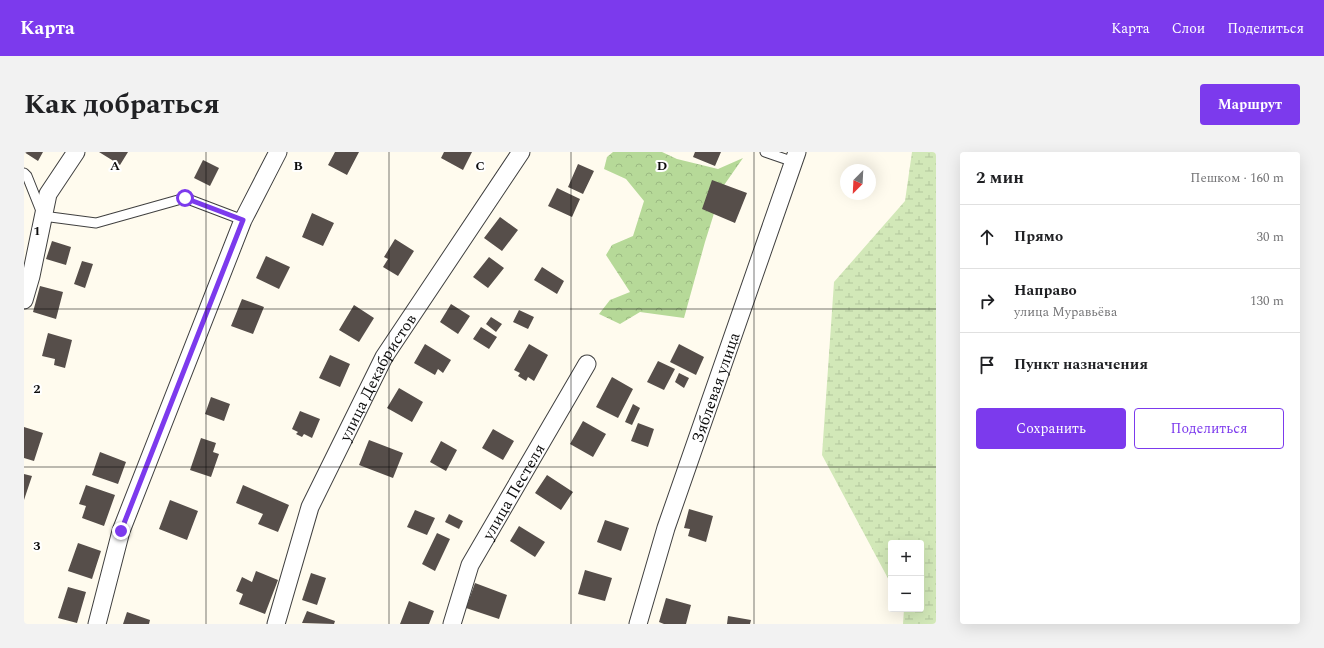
<!DOCTYPE html>
<html lang="ru">
<meta charset="utf-8">
<style>
:root{--surface:#fff;--page:#f2f2f2;--text:#202124;--muted:#757577;--line:#e0e0e0;--accent:#7c3aed}
body{margin:0;font-family:Spectral,serif;background:var(--page);color:var(--text)}
.controls{position:absolute;right:12px;bottom:12px;display:grid;overflow:hidden;border-radius:4px;box-shadow:0 4px 16px #0002}
.controls button{width:36px;height:36px;display:grid;place-items:center;padding:0;border:0;border-bottom:1px solid var(--line);background:var(--surface);color:var(--text);font:20px sans-serif}
.compass{position:absolute;left:816px;top:12px;width:36px;height:36px;border-radius:50%;background:var(--surface);box-shadow:0 4px 16px #0002;rotate:204deg}
.stop{position:absolute;width:12px;height:12px;margin:-9px;border:3px solid #7c3aed;border-radius:50%;background:#fff}
.stop.end{background:#7c3aed;border-color:#fff;box-shadow:0 1px 4px #0008}
.list{margin:0;padding:0;list-style:none}
h2{display:flex;justify-content:space-between;align-items:center;height:52px;margin:0;padding:0 16px;font-size:17px}
h2 small{font-size:13px;font-weight:400;color:var(--muted)}
.list li{display:grid;grid-template-columns:26px 1fr auto;gap:12px;align-items:center;box-sizing:border-box;height:64px;padding:0 16px;border-top:1px solid var(--line)}
.list b{display:block;font-size:15px;white-space:nowrap}
.list p{margin:0;font-size:13px;white-space:nowrap;color:var(--muted)}
.list em{font-size:13px;font-style:normal;color:var(--muted)}
.actions{display:flex;gap:8px;padding:12px 16px}
.actions a{flex:1;padding:9px 0;border:1px solid var(--accent);border-radius:4px;text-align:center;font-size:14px;color:var(--accent)}
.actions .main{background:var(--accent);color:#fff}
.icon{flex:none;width:22px;height:22px;fill:none;stroke:currentColor;stroke-width:2;stroke-linecap:round;stroke-linejoin:round}
.map{position:relative;flex:none;width:912px;height:472px;overflow:hidden;border-radius:4px}
header{display:flex;align-items:center;gap:24px;box-sizing:border-box;height:56px;padding:0 20px;background:var(--accent);color:#fff}
header strong{font-size:19px}
nav{display:flex;gap:22px;margin-inline-start:auto;font-size:14px}
.intro{display:flex;align-items:center;justify-content:space-between;box-sizing:border-box;height:96px;padding:0 24px}
h1{margin:0;font-size:28px}
.button{padding:10px 18px;border-radius:4px;background:var(--accent);color:#fff;font-size:14px;font-weight:700}
main{display:flex;gap:24px;padding:0 24px}
aside{flex:1;background:var(--surface);border-radius:4px;box-shadow:0 4px 16px #0002}
.map>svg:first-child{display:block}
.forest{fill:url(#forest-crowns)}
.wetland{fill:url(#wetland-marsh)}
.building{fill:#564e4a}
.lines{fill:none;stroke-linecap:round;stroke-linejoin:round}
.lane-casing{stroke:#404040;stroke-width:11}
.street-casing{stroke:#404040;stroke-width:19}
.lane{stroke:#fff;stroke-width:9}
.street{stroke:#fff;stroke-width:17}
.route{stroke:#7c3aed;stroke-width:5}
.grid{fill:none;stroke:#0d0d0d;stroke-width:1;stroke-opacity:0.55}
.labels{text-anchor:middle;stroke-width:4;stroke-linejoin:round;paint-order:stroke}
.street-label{font-size:16px;fill:#0d0d0d;stroke:#fff}
.grid-label{font-size:13px;text-anchor:middle;font-weight:bold;fill:#0d0d0d;stroke:#fff;stroke-width:4;stroke-linejoin:round;paint-order:stroke}
</style>
<header>
<strong>Карта</strong>
<nav><a>Карта</a><a>Слои</a><a>Поделиться</a></nav>
</header>
<div class="intro"><h1>Как добраться</h1><a class="button">Маршрут</a></div>
<main>
<div class="map">
<svg width="912" height="472" viewBox="0 0 912 472">
<defs>
<pattern id="forest-crowns" width="20" height="18" patternUnits="userSpaceOnUse"><rect width="20" height="18" fill="#b6d998"/><path d="M2 6a3 3 0 1 1 6 0M12 15a3 3 0 1 1 6 0" fill="none" stroke="#9bb982"/></pattern>
<pattern id="wetland-marsh" width="20" height="14" patternUnits="userSpaceOnUse"><rect width="20" height="14" fill="#d2e8b8"/><path d="M1 5h8M5 5V1M11 12h8M15 12V8" fill="none" stroke="#b3c69d"/></pattern>
</defs>
<rect width="100%" height="100%" fill="#fffbee"/>
<!-- forest -->
<path class="forest" d="M589,0H638L653,7L694,17L719,6L698,36L681,90L660,166L616,160L596,172L575,162L586,148L606,140L582,103L588,93L609,84L620,49L602,27L580,17L583,5Z"/>
<!-- wetland -->
<path class="wetland" d="M888,0H912V472H879L880,457H897V391H867V432L798,303L810,130L881,49Z"/>
<!-- building -->
<path class="building" d="M0,0H19L14,9Z
M75,0H104L96,13Z
M311,0H335L323,23L304,13Z
M420,0H448L439,18L417,6Z
M671,0H697L691,14L669,5Z
M179,8L195,16L186,34L170,26Z
M554,12L570,19L559,42L544,35Z
M688,28L723,41L711,71L678,57Z
M533,36L556,47L548,65L524,54Z
M288,61L310,71L299,94L278,85Z
M476,65L494,78L478,99L460,86Z
M371,87L390,99L374,124L359,115L364,107L360,105Z
M28,89L47,95L42,113L22,107Z
M242,104L266,115L255,137L232,126Z
M465,105L480,116L464,136L449,125Z
M58,109L69,112L61,136L50,132Z
M518,115L540,129L533,142L510,128Z
M16,134L39,140L32,167L9,160Z
M218,147L240,155L229,182L207,174Z
M427,152L446,164L434,182L416,170Z
M330,153L350,166L335,190L315,178Z
M495,158L510,165L504,177L489,170Z
M467,165L478,172L472,180L462,172Z
M457,175L473,185L465,197L449,187Z
M24,181L48,188L41,216L30,213L31,207L18,204Z
M401,192L427,208L419,221L414,217L411,223L390,211Z
M505,192L524,203L510,229L504,225L502,229L494,224L496,221L490,218Z
M655,192L680,205L672,223L646,210Z
M306,203L326,212L316,235L295,226Z
M634,209L651,217L640,238L623,230Z
M655,221L665,226L660,236L651,230Z
M588,225L609,237L594,266L572,255Z
M375,236L399,250L388,270L363,256Z
M187,245L206,252L200,269L181,262Z
M609,252L616,256L608,273L601,270Z
M276,259L296,267L288,286L280,282L278,285L272,282L274,280L268,277Z
M559,269L582,282L569,305L546,292Z
M614,271L630,277L624,295L607,289Z
M0,275L19,281L10,309L0,306Z
M469,277L490,289L479,308L458,296Z
M177,286L192,291L189,300L195,302L187,325L166,318Z
M345,288L379,301L369,326L335,313Z
M417,289L433,298L422,319L406,310Z
M76,300L102,310L94,332L68,323Z
M0,322L8,324L0,348Z
M523,323L549,340L537,358L511,341Z
M62,333L91,343L80,374L58,366L62,354L55,352Z
M219,333L265,353L254,380L234,372L239,362L212,351Z
M146,348L174,359L163,388L135,377Z
M665,357L689,364L682,390L664,384L666,377L660,376Z
M391,358L411,366L403,383L383,375Z
M425,362L439,369L435,377L421,370Z
M581,368L605,376L597,399L573,390Z
M495,374L521,390L511,405L486,389Z
M413,381L426,387L411,419L398,412Z
M54,391L77,399L68,427L44,419Z
M561,418L588,426L581,449L554,442Z
M232,419L254,428L241,462L215,452L219,442L212,439L218,425L228,430Z
M287,421L302,426L293,453L278,448Z
M451,431L483,443L475,467L442,456Z
M44,435L62,440L53,471L34,466Z
M642,446L667,453L662,472H640L635,470Z
M385,449L410,459L405,472H376Z
M283,459L311,469L310,472L278,471Z
M103,460L126,468L125,472H99Z
M704,464L727,468L726,472H703Z"/>
<g class="lines">
<!-- lane casing -->
<g class="lane-casing">
<path id="lane" d="M741,0L770,10
M0,21L3,24L19,64L72,71L161,46L219,68"/>
</g>
<!-- street casing -->
<g class="street-casing">
<g id="street">
<path d="M0,148L7,124L24,42L52,0"/>
<path d="M73,472L97,379L219,68L254,0"/>
<path id="s1" d="M252,472L286,355L360,205L497,0"/>
<path id="s2" d="M428,472L446,413L563,212"/>
<path id="s3" d="M614,472L642,376L773,0"/>
</g>
</g>
<!-- lane -->
<use href="#lane" class="lane"/>
<!-- street -->
<use href="#street" class="street"/>
</g>
<g class="lines">
<!-- route -->
<path class="route" d="M97,379L219,68L161,46"/>
</g>
<!-- grid -->
<path class="grid" d="M182,0V472M365,0V472M547,0V472M730,0V472M0,157H912M0,315H912"/>
<g class="labels">
<!-- street labels -->
<g class="street-label">
<text dy="6" stroke="none"><textPath href="#s1" startOffset="268">улица Декабристов</textPath></text>
<text dy="6" stroke="none"><textPath href="#s3" startOffset="249">Зяблевая улица</textPath></text>
<text dy="6" stroke="none"><textPath href="#s2" startOffset="147">улица Пестеля</textPath></text>
</g>
</g>
<g class="grid-label">
<text x="91" y="18">A</text>
<text x="274" y="18">B</text>
<text x="456" y="18">C</text>
<text x="638" y="18">D</text>
<text x="13" y="83">1</text>
<text x="13" y="241">2</text>
<text x="13" y="398">3</text>
</g>
</svg>
<div class="controls">
<button>+</button>
<button>−</button>
</div>
<svg class="compass" viewBox="-18 -18 36 36"><path d="M0-13l5 13h-10z" fill="#e53935"/><path d="M0 13l5-13h-10z" fill="#757577"/></svg>
<div class="stop" style="left:161px;top:46px"></div>
<div class="stop end" style="left:97px;top:379px"></div>
</div>
<aside>
<h2>2 мин<small>Пешком · 160 m</small></h2>
<ul class="list">
<li><svg class="icon" aria-label="ahead" viewBox="0 0 24 24"><path d="M12 20V5M6 11l6-6 6 6"/></svg><div><b>Прямо</b></div><em>30 m</em></li>
<li><svg class="icon" aria-label="right" viewBox="0 0 24 24"><path d="M7 20v-9h11M14 6l5 5-5 5"/></svg><div><b>Направо</b><p>улица Муравьёва</p></div><em>130 m</em></li>
<li><svg class="icon" aria-label="arrive" viewBox="0 0 24 24"><path d="M6 21V4h12l-3 4 3 4H6"/></svg><div><b>Пункт назначения</b></div></li>
</ul>
<div class="actions"><a class="main">Сохранить</a><a>Поделиться</a></div>
</aside>
</main>
